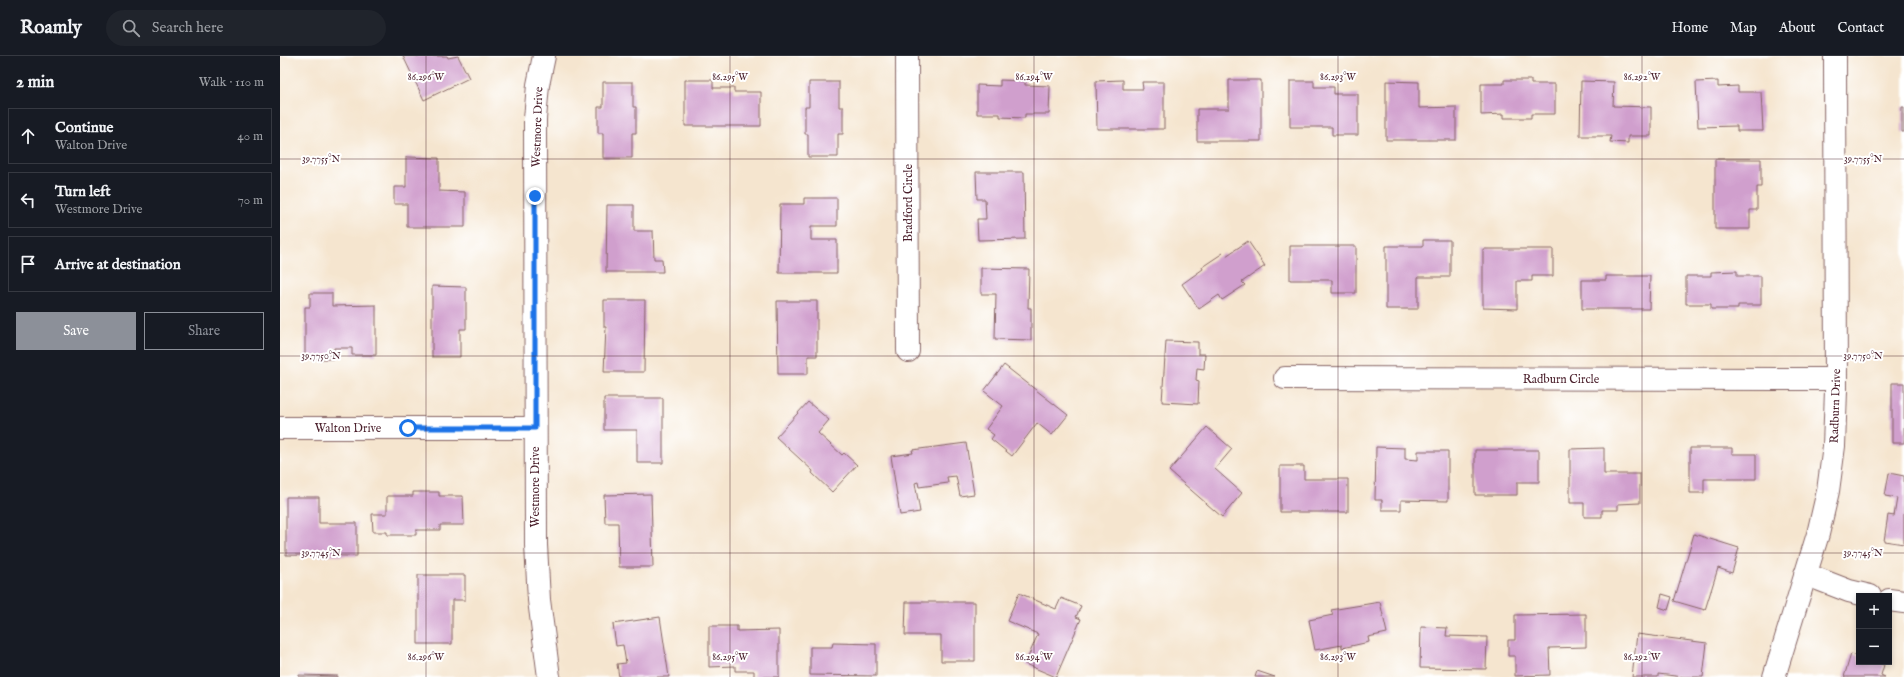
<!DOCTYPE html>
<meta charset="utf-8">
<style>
:root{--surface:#171b24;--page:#20242c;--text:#f1f3f6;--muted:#9ea1a6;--line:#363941;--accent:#8c9099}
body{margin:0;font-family:"IM FELL English",serif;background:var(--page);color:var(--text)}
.controls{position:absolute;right:12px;bottom:12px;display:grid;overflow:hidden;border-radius:0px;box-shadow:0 2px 6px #0003}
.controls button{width:36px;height:36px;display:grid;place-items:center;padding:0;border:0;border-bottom:1px solid var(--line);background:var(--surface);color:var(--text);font:20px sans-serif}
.stop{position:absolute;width:12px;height:12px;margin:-9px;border:3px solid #1a73e8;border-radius:50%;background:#fff}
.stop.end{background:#1a73e8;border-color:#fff;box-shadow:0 1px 4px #0008}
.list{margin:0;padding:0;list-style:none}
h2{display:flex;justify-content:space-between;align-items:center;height:52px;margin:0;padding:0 16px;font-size:17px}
h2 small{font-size:13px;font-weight:400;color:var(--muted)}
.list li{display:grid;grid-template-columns:26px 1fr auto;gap:12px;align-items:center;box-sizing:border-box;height:56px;margin:0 8px 8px;padding:0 8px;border:1px solid var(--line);border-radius:0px}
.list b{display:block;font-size:15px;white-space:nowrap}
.list p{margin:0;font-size:13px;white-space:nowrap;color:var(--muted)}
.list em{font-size:13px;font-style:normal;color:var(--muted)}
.actions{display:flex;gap:8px;padding:12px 16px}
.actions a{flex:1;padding:9px 0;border:1px solid var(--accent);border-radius:0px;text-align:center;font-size:14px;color:var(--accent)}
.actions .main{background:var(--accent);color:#fff}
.icon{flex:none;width:22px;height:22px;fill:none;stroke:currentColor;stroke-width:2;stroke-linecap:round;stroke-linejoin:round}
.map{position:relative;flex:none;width:1624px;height:621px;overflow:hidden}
header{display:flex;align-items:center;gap:24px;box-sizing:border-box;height:56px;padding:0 20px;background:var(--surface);border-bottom:1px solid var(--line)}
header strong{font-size:19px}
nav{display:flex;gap:22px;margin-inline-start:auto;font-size:14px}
.search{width:280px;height:36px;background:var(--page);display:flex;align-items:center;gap:10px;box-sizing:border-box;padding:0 14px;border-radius:22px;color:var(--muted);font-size:15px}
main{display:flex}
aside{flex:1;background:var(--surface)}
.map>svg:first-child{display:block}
.building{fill:#d09fcd}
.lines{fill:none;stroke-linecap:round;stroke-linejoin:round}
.minor-casing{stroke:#866464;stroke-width:24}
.minor{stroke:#fff;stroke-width:22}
.route{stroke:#1a73e8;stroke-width:5}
.ticks{fill:none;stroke:#4a1f2b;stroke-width:1;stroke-opacity:0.45}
.labels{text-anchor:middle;stroke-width:4;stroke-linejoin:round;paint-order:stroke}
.street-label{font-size:12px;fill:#4a1f2b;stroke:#fff}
.ticks-label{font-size:10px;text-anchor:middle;fill:#4a1f2b;stroke:#fff;stroke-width:4;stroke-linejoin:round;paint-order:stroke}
</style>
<header>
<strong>Roamly</strong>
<div class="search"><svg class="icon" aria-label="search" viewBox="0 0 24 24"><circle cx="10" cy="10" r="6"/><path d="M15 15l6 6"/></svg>Search here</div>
<nav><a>Home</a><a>Map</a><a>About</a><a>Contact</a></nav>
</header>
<main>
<aside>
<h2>2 min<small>Walk · 110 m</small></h2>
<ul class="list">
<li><svg class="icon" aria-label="ahead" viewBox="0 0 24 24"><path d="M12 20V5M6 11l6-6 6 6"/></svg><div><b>Continue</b><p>Walton Drive</p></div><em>40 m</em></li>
<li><svg class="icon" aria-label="left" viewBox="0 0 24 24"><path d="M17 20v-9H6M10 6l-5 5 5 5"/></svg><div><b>Turn left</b><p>Westmore Drive</p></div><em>70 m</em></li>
<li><svg class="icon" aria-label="arrive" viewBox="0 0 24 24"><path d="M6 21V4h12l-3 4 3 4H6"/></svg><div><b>Arrive at destination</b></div></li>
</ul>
<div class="actions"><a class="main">Save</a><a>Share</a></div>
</aside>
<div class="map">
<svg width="1624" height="621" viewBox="0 0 1624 621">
<rect width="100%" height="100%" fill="#fff"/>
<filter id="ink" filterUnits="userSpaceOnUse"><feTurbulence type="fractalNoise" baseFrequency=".025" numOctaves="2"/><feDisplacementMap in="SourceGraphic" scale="8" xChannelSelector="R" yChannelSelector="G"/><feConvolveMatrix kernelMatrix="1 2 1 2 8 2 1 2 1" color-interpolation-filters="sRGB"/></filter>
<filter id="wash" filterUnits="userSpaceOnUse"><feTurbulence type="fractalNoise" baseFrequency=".012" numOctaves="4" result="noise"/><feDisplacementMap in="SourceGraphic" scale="16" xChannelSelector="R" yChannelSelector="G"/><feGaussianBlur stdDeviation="0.9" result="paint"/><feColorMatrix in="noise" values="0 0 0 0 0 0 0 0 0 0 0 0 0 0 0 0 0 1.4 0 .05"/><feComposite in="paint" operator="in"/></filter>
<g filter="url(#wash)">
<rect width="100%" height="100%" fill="#f5e5cf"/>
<g id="blocks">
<!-- building -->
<path class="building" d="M123,0H167L168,2L178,0L189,22L144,44Z
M405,24H433V32H454V36H481V70H405Z
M720,24L745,25V29L770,30L769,58H745V62L720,61V58H697V29L720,30Z
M843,24V33H863L862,26H884V73H817L816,25Z
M949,24H981V85H917V53H949Z
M1224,24H1251V28H1275V58H1251V62H1224V58L1201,59V28H1224Z
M1010,25H1034V31H1054V38H1078V79H1052V71H1010Z
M1106,25L1139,26V52L1176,51V84H1106Z
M1301,25L1334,26L1333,50L1371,51V80H1348V87L1330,86L1331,80H1300Z
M1438,25V31L1458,30V36H1481L1483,75H1457V70L1418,71L1416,26Z
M323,26H353V51H356V77H352V102H323V77H318V51H323Z
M529,26H559V51H563V78H558V101H528V78H525V51H529Z
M1622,51H1624V76H1622Z
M126,101L159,102V135L185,136V171H127V148H114V131H126Z
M1435,103H1481V131H1477V154H1470V173H1435Z
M696,116H744L745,183L698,184L697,163H706L705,143H697Z
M524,142H557V170H531V184H557V217H499L500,148H524Z
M327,149H354V175H373L374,203H382L383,216H326Z
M1143,184H1170V221H1138V253H1106V190H1143Z
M968,185L985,210L962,226L965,229L942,244L939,239L919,253L902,228L923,213L922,211L943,197L946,200Z
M1010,190H1076V237H1052V224H1010Z
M1203,193H1273V220H1252V225H1237V253L1203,252Z
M701,212L749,213L748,252H751V284L715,283L716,238H701Z
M1457,215V220H1481V249H1458V253H1431V248H1406V220H1431V216Z
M1326,220H1370L1369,253H1302V224H1326Z
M152,230L186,231V273H180V301H152Z
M30,237H52V250L96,249V299H72V292H54V303H25V251H30Z
M324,244H365L364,316H324L326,271H324Z
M497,245H537V300H528V318H498Z
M886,285L918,286V298H925L924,313L917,312L916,324L919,325L918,348L882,346Z
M724,309L788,359L772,379L757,367L732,400L711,383L714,379L706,373L723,350L704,335Z
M1612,327H1624V387H1612Z
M324,342H383V407H357V374H324Z
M528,346L549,364L538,377L562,399L564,397L577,409L552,436L532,417L533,415L496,381Z
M927,371L952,393L935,413L962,437L942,461L889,415Z
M686,387L694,438L680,440L676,420L667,421L668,427L639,431L638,426L635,427L640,456L620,459L611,400L633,397L632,394Z
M1096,391L1125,392V403L1138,404V395H1168V445L1121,444V454H1102V444H1095Z
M1324,392V418H1360V447L1338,448V454H1322V461H1304V447H1290V393Z
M1410,392H1452V398H1476V423H1424V437H1410Z
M1195,394H1259V426H1237V439H1195Z
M1000,410H1024V423H1068V456H1000Z
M1609,417L1624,420V488L1604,485L1608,459L1614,460L1617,442L1605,440Z
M133,436H159V440H183L184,469H160V474H136V479H107V476H93L92,458H107V440H133Z
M371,438L373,511H339L338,467H325L324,439Z
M6,441H39V467H77V500L6,499Z
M1414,478L1459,492L1452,517L1438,512L1425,554L1394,545Z
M138,519H185V544H172V588H138Z
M739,537L776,553L781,542L801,550L796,561L801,563L776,621L745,608L758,578L727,565Z
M1382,538L1392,541L1388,554L1379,551Z
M626,546H695V605H661V579H625Z
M1100,546L1107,577L1088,581L1089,586L1062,592V589L1035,594L1029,564L1053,559L1051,554Z
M1306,558V591L1269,592L1270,619L1235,620V600H1228V584H1235V559Z
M380,561L389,621H339L337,608L346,607L343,589L336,590L333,568Z
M429,570H457V575L499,574V621H474V615H455V610L429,611Z
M1141,571L1167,572L1166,580L1207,581L1206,613L1140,612Z
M1357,578L1427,587L1423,621H1404L1378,618V621H1352Z
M553,587L596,588V620L530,619V591H552Z
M1571,598L1579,600V606H1596L1604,609L1601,619L1605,621H1564Z
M977,615L995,621H975Z
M19,619L58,620V621H19Z"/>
</g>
</g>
<g filter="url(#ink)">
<use href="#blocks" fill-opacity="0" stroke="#866464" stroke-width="1"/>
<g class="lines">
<!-- minor casing -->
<g class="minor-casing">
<path id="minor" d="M264,0L258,29L255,63L256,489L259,544L269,621
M627,0L628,295
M1005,322L1556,323
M0,372H255
M1525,518L1569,535L1590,540
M1609,544L1624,546
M1494,621L1538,478L1548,435L1554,390L1556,334L1555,0"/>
</g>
<!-- minor -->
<use href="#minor" class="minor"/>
</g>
</g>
<g class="lines" filter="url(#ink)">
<!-- route -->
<path class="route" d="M128,372H255V140"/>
</g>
<!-- ticks -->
<path class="ticks" d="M146,0V621M450,0V621M754,0V621M1058,0V621M1362,0V621M0,103H1624M0,300H1624M0,497H1624"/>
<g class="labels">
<!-- street labels -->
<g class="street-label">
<text transform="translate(257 71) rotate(-88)" y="4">Westmore Drive</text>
<text transform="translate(628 147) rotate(-90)" y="4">Bradford Circle</text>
<text x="1281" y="327">Radburn Circle</text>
<text transform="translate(1555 350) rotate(-88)" y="4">Radburn Drive</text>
<text x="68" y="376">Walton Drive</text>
<text transform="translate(255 431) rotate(-90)" y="4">Westmore Drive</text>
</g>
</g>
<g class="ticks-label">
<text x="146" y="24">86.296°W</text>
<text x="450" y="24">86.295°W</text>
<text x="754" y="24">86.294°W</text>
<text x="1058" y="24">86.293°W</text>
<text x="1362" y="24">86.292°W</text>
<text x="41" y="106">39.7755°N</text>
<text x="1583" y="106">39.7755°N</text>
<text x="41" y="303">39.7750°N</text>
<text x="1583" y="303">39.7750°N</text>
<text x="41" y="500">39.7745°N</text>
<text x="1583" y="500">39.7745°N</text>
<text x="146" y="604">86.296°W</text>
<text x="450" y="604">86.295°W</text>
<text x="754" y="604">86.294°W</text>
<text x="1058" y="604">86.293°W</text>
<text x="1362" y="604">86.292°W</text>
</g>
</svg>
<div class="controls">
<button>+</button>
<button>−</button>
</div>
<div class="stop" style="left:128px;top:372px"></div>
<div class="stop end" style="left:255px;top:140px"></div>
</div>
</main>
